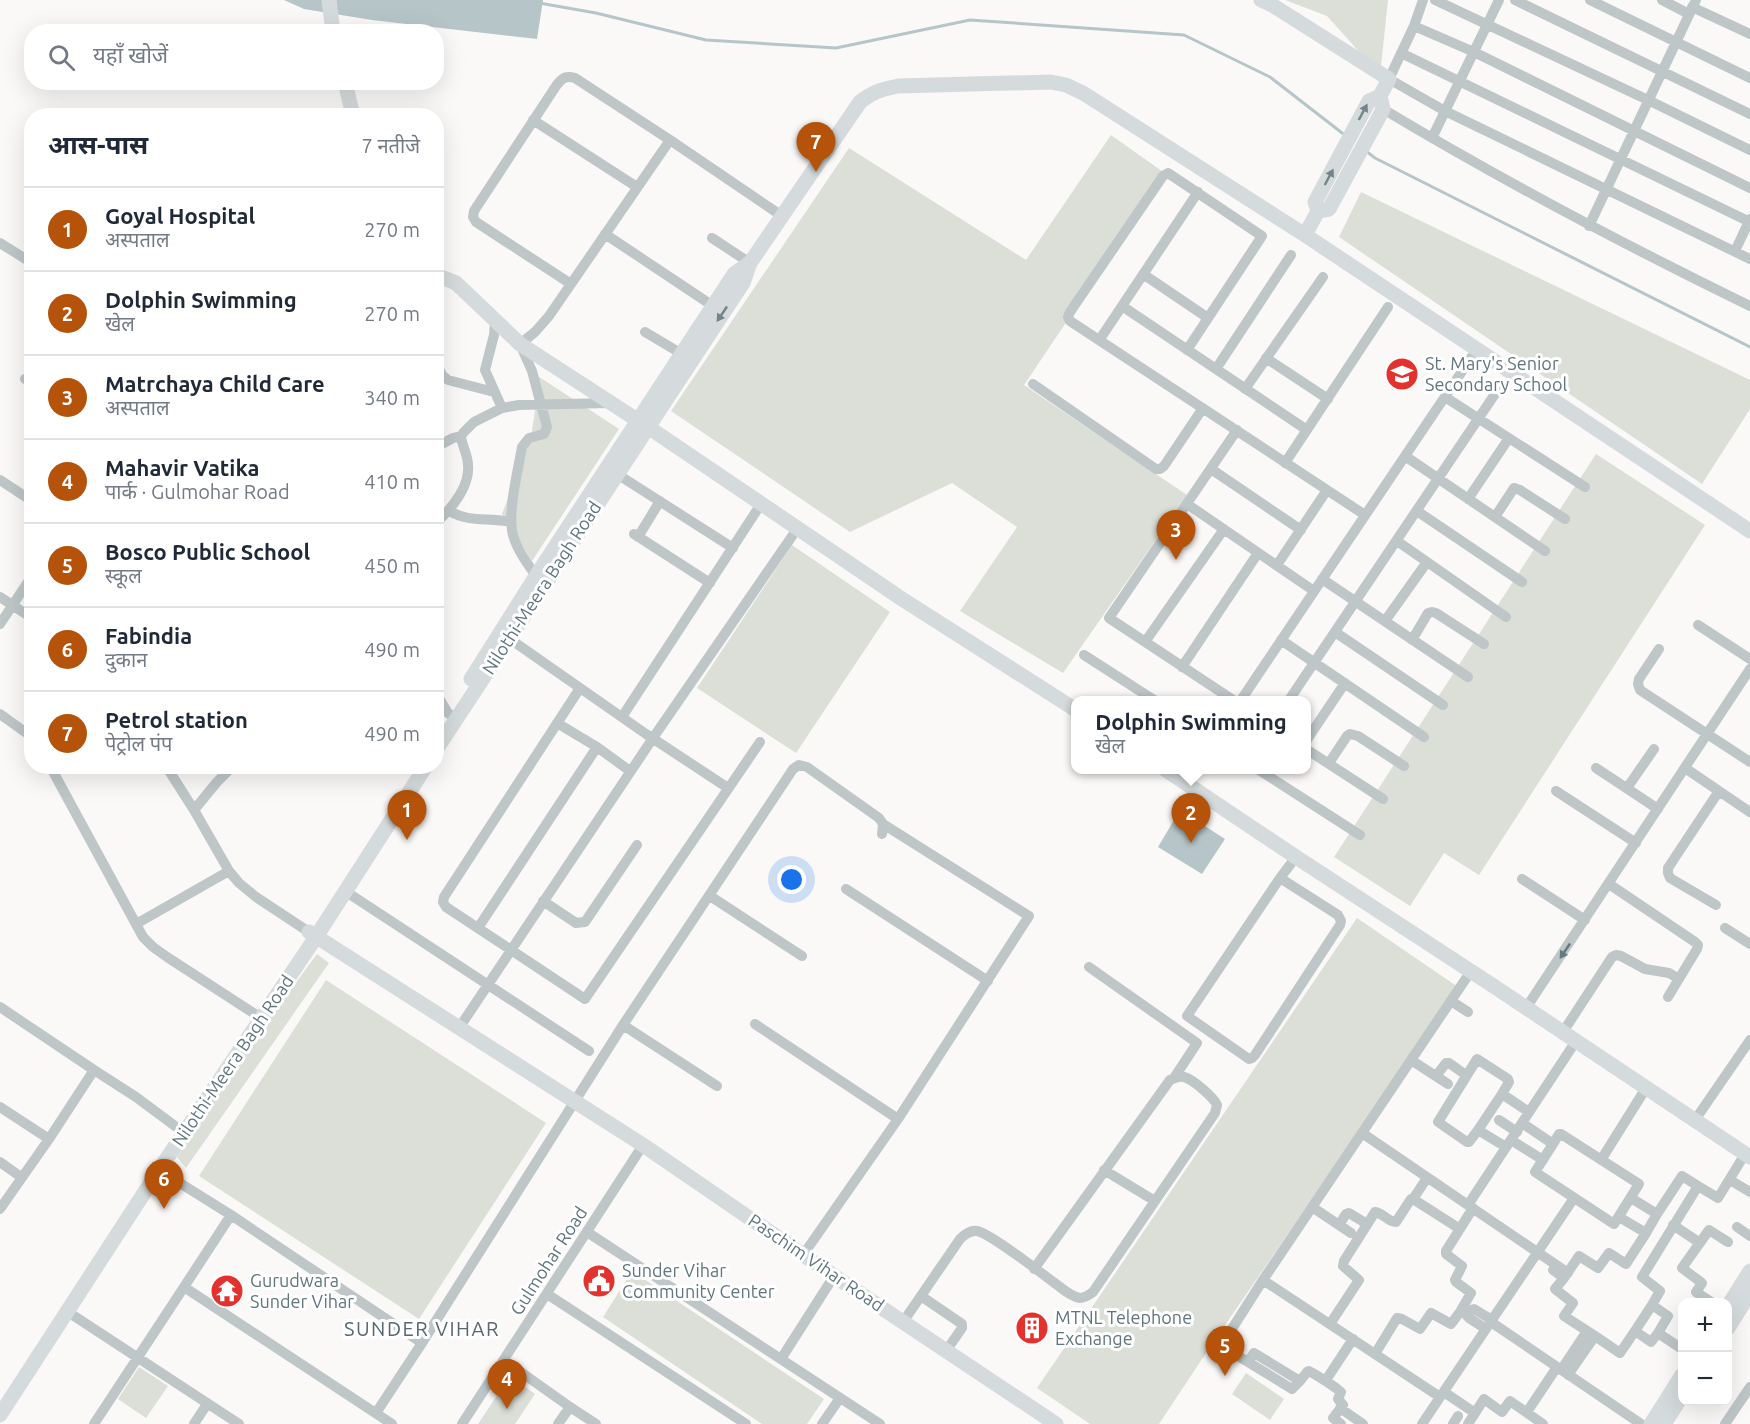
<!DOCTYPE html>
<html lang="hi">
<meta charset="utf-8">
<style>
:root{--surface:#fff;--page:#f6f6f7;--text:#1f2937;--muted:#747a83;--line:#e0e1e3;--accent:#b45309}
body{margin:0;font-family:Ubuntu,"Noto Sans Devanagari",sans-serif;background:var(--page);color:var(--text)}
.controls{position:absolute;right:18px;bottom:18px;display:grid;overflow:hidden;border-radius:12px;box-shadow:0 6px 24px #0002}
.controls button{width:54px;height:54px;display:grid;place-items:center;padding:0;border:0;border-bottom:2px solid var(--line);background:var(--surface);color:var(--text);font:30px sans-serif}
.you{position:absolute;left:792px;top:880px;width:21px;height:21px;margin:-15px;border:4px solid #fff;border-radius:50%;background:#1a73e8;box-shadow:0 0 0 9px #1a73e833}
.badge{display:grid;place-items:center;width:39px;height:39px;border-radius:50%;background:var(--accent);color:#fff;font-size:20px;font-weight:700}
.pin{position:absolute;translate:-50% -50px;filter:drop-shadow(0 2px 3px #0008)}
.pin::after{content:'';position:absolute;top:32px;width:21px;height:18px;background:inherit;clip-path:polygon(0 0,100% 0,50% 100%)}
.popup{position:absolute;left:1071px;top:696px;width:240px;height:78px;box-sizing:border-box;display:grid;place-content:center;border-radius:12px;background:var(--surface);filter:drop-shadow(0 2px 4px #0005);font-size:20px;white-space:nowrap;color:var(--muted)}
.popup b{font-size:22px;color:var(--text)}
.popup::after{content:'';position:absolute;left:50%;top:100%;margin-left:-12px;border:12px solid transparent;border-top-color:var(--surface)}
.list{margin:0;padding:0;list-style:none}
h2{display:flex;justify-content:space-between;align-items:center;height:78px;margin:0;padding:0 24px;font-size:26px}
h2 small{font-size:20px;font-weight:400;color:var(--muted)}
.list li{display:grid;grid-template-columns:39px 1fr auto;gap:18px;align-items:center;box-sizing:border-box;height:84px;padding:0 24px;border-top:2px solid var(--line)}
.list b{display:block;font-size:22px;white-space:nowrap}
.list p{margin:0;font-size:20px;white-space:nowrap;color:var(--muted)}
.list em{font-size:20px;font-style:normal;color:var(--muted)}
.icon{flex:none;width:33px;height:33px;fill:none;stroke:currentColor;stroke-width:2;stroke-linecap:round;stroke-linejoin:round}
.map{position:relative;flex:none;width:1750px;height:1424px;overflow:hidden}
.search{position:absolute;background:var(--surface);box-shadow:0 6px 24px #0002;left:24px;top:24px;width:420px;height:66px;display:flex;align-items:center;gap:15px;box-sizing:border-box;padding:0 21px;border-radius:24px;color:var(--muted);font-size:22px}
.panel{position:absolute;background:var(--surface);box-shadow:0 6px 24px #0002;left:24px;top:108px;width:420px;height:666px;border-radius:24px}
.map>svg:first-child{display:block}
.green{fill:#dbdfd7}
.water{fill:#b6c6c8}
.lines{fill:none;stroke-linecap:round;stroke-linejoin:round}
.stream{stroke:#b6c6c8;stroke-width:3}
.street{stroke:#bec6c8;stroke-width:10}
.secondary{stroke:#d5dbdc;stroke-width:15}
.oneway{fill:#72858a}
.oneway2{fill:#657a80}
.labels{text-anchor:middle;stroke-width:6;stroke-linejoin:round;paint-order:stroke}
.poi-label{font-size:18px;fill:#60767c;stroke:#fff;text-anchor:start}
.street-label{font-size:18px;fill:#60767c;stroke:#fff}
.neighbourhood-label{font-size:20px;letter-spacing:1.5px;fill:#57686e;stroke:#fff}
</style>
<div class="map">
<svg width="1750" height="1424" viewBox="0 0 1750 1424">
<rect width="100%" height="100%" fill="#faf9f8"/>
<!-- green -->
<path class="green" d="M1285,0H1388L1380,75L1327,16Z
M1111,135L1166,174L1024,385L1187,495L1063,673L960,611L1017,527L952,483L850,532L671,411L849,148L1026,260Z
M1361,192L1750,380V409L1702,484L1339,237Z
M527,369L619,429L532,561L502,514L531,437L536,404Z
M1596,454L1705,525L1479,875L1444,853L1410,906L1334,857Z
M792,545L890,612L796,753L697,688Z
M1357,918L1458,987L1212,1344L1159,1424H1090L1037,1388Z
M317,954L329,963L186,1168L177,1157L263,1027Z
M326,980L546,1123L419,1319L199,1176Z
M632,1271L824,1399L807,1424H762L603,1317Z
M139,1367L168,1386L146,1418L118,1399Z
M1246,1373L1284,1399L1270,1420L1232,1394Z
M510,1376L535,1394L515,1424H478Z"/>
<!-- water -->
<path class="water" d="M284,0H543L537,39L372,20L304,9Z
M1180,810L1225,839L1202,874L1158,847Z"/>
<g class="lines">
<!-- stream -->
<path class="stream" d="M539,3L596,13L706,40L836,48L970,20L1184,35L1270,77L1346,136
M1366,151L1375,158L1750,347"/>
<!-- street -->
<path class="street" d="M1423,0L1414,26L1389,79L1445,111L1750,259
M1435,0L1648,100L1750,150
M1515,0L1750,114
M1590,0L1750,78
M1662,0L1689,14
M1692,7L1750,34
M1414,26L1474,52L1750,188
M1401,53L1750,222
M1383,109C1503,181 1625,245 1750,306
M533,120L637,187
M1432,138L1499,0
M1589,226L1696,0
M605,234L713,306
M712,238L750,263
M0,243L32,263
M1735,251L1750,219
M1143,274L1208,318
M571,284L476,222L473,217L474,211L556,86C562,78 566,75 575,78L670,140
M1122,306L1307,430
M495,320L494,335L485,370L502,408
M645,332L682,354
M1100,339L1198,192
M1187,350L1262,236L1168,173L1163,176L1070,312L1068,317L1070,321L1365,515
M1266,358L1328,399
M436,362L442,375L448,380L494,392
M1216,369L1291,255
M25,379L32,383
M1033,384L1156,469H1160L1164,466L1203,408
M1245,389L1323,277
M1445,397L1585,487
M436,447L453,438L461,436
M1405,456L1545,551
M1285,463L1388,307
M1211,469L1301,530
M617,474L733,548
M0,480L32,501
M1468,499L1509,438
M1187,504L1314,591
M449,511C470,523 488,517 511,522
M1417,511L1522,582
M1495,517L1514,488L1520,490L1565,519
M436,523C452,508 470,487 468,465C468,455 462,446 461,436L464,432L474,422L502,408L519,405L610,403
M634,534L710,583
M638,537L660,501
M1397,541L1506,617
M1277,565L1327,490
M536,576C527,563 517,550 513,535C507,513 518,471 522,447L529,438L544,434L547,427L532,371L520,344L535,332L549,316L670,140L782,216
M1322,579L1468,677
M0,597L32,618
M1385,621L1427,562
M0,624L32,576
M1698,625L1750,659
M1335,632L1443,705
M510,639L646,734L728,788
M1281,640L1424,737
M1412,640L1428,613L1432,612L1436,613L1484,644
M1145,642L1224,529
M1659,649L1639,679L1638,684L1640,690L1750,762
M1084,655L1154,700
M1182,667L1258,553
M580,688L444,897L443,902L446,907L585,999L760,742
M436,693L448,713L457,719
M1233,700L1109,618L1237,430
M1241,700L1477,349
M1289,700L1497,391
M0,714L32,737
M622,717L761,504
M557,723L597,747L630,771
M1306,741L1345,683
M1306,749L1383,799
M1329,763L1347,736L1350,734L1358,736L1404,766
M50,766L143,937L153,947L167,957L261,1018
M166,766L194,810L229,871L239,883L256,897L309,932
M1596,768L1658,809
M1685,768L1750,812
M1259,770L1360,835
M1186,783L1194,770
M1627,788L1654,749
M1556,791L1636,843
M194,810L217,782L233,766
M1280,878L1338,915L1341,921L1340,925L1255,1055L1252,1058L1249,1059L1187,1016L1280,878L1296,857
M1522,879L1585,920
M1609,884L1695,942L1698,945L1697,949L1668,997
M846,889L988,981
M345,891L589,1051
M710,896L802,956
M543,901L576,923L585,922L637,845
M1716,905L1670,878L1668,873V868L1719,791
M136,924L229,871
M478,928L597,747
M1725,928L1750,944
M1089,967L1197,1043L1174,1078
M1451,1001L1468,1012
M0,1007L94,1070L49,1139L0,1209
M1526,1008L1750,669
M755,1024L898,1119
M623,1025L717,1086
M459,1028L653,738L797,529
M1563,1032L1612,957L1616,955L1621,956L1645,969L1669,973L1679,979
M1411,1060L1448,1084
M94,1070L136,1097L179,1129
M1436,1076L1446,1063H1449L1466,1075
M0,1107L49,1139
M1499,1120L1517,1132
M1695,1120L1750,1040
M1522,1123L1553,1144L1535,1172L1614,1224L1639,1184L1561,1134H1559L1553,1144
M1478,1130L1502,1094
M1362,1133L1568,1273
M1511,1140L1543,1160
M1506,1147L1478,1130L1469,1142H1467L1438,1122L1477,1059L1508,1079L1509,1082L1502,1094L1529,1112
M1601,1160L1646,1088
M0,1162L21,1177
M159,1170L231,1215L184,1287
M1104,1170L1155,1201
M1730,1180L1750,1192
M1413,1199L1427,1178
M1468,1205L1576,1041
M1312,1207L1351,1233
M1657,1214L1682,1176L1698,1186
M231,1215L422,1343L376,1413
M1619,1217L1646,1233L1657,1214L1631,1198
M1339,1225L1346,1214L1349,1213L1367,1224
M1673,1225L1700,1243
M1737,1227L1750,1236
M587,1232L880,1424
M803,1255L898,1119L1029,916L883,824
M1553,1270L1564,1278L1555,1289L1573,1303L1564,1316L1595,1336L1568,1375
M1564,1278L1579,1256L1598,1268L1609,1253L1626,1264L1646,1233
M1263,1280L1440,1397
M547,1294L746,1424
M921,1296L962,1324V1328L946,1351
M1711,1302L1696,1292L1702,1283L1682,1268L1709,1230L1728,1242
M1652,1305L1635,1331L1651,1342L1658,1333
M68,1312L239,1424
M903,1322L960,1239C965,1234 970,1230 977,1231C990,1233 1045,1276 1060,1287C1065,1291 1073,1297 1080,1298C1085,1298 1089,1295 1093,1292L1215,1113L1217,1105C1214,1098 1193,1079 1184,1077C1179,1076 1175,1078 1170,1080L1034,1269
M1491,1322L1641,1424
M1330,1324L1359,1280L1343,1266L1344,1261L1375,1212C1383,1213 1388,1222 1396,1222L1411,1199H1413L1460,1229
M1486,1329L1469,1318L1467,1316L1468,1312L1474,1309L1492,1320
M1595,1336L1620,1353L1635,1331
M422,1343L623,1025L793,769L799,765L807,767L879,818L883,824L882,834
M1682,1349L1658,1333L1668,1316L1652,1305L1660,1291L1642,1277L1698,1186L1718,1198L1745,1154
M1375,1354L1397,1318L1402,1319L1420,1329L1431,1313L1451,1324L1460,1312L1471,1293L1456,1282L1455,1280L1462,1266L1446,1254V1251L1473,1208
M781,1359L834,1276
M504,1360L570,1407L558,1424
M1248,1362L1292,1389L1300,1381
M1561,1370L1587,1331
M1326,1380L1353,1339
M1444,1392L1475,1413
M570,1407L596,1424
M1340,1408L1363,1424
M1527,1412L1557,1367
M94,1424L184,1287L392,1424
M194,1424L207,1404
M462,1424L643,1145
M822,1424L840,1398
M1341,1424L1333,1418L1343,1405L1338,1399L1341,1392C1330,1383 1321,1378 1309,1371L1307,1372L1300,1381L1254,1353L1248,1362L1228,1350L1223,1343L1263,1280L1471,971
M1422,1424L1574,1198
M1453,1424L1458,1416
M1468,1424L1484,1399L1502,1412L1510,1401L1543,1424
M1725,1424L1750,1387"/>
<!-- secondary -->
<path class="secondary" d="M329,0L333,32
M1261,0L1272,5L1389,79L1380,96L1369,101L1315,202L1318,211L1305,235
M345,82L353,116
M1318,211L1329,209L1379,117L1383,109L1380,96
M436,275L456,283L520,344L648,427L902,599L1076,710
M471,679L536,576L734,274L750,263
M436,750L743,283L750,263L860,102C872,92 883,89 898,86L1051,82L1066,85L1083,93L1305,235L1750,531
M1166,770L1296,857L1495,987L1750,1157
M309,932L643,1145L834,1276L1056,1424
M1728,1306L1750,1271
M1728,1328L1750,1293
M0,1415L159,1170L316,937L426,766
M1651,1424L1682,1375
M1664,1424L1682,1396"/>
</g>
<!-- one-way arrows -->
<defs><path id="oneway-solid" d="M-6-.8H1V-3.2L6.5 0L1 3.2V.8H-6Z" transform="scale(1.5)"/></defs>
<g class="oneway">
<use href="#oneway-solid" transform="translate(1363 112) rotate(-62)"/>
<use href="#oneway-solid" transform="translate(1329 177) rotate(-62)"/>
<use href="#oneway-solid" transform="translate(722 314) rotate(124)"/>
</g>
<use class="oneway2" href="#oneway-solid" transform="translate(1565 951) rotate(124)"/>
<!-- icons -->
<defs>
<g id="school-disc" transform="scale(1.725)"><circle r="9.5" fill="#e3322e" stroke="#fff"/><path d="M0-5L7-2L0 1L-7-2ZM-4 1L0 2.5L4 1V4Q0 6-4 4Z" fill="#fff"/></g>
<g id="civic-disc" transform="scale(1.725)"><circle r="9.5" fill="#e3322e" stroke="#fff"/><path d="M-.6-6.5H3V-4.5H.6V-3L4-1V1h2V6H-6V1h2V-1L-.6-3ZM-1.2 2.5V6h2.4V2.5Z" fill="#fff"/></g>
<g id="temple-disc" transform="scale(1.725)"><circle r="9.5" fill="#e3322e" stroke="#fff"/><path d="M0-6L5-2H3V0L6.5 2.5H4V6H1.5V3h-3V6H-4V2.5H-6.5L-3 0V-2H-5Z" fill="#fff"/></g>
<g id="building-disc" transform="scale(1.725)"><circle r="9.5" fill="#e3322e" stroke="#fff"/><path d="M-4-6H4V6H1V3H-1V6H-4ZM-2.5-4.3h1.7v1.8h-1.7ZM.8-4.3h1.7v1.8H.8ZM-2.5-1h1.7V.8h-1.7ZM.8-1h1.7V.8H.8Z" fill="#fff"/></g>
</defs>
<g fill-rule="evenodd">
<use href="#school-disc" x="1402" y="374"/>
<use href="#civic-disc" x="599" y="1281"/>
<use href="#temple-disc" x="227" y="1291"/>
<use href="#building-disc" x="1032" y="1328"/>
</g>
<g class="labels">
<!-- poi labels -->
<g class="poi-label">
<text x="1425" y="370">St. Mary's Senior<tspan x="1425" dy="21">Secondary School</tspan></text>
<text x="622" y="1277">Sunder Vihar<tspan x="622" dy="21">Community Center</tspan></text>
<text x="250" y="1287">Gurudwara<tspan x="250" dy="21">Sunder Vihar</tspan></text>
<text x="1055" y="1324">MTNL Telephone<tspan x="1055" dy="21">Exchange</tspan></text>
</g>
<!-- street labels -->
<g class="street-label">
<text transform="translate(542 588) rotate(-57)" y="6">Nilothi-Meera Bagh Road</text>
<text transform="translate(233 1061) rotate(-56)" y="6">Nilothi-Meera Bagh Road</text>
<text transform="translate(549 1261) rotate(-57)" y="6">Gulmohar Road</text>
<text transform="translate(816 1263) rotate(34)" y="6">Paschim Vihar Road</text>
</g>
<!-- neighbourhood labels -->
<g class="neighbourhood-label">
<text x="422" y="1336">SUNDER VIHAR</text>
</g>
</g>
</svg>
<div class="controls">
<button>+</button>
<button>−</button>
</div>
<div class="you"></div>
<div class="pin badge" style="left:407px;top:840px">1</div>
<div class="pin badge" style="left:1191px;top:843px">2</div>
<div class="popup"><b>Dolphin Swimming</b>खेल</div>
<div class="pin badge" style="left:1176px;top:560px">3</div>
<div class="pin badge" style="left:507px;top:1409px">4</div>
<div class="pin badge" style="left:1225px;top:1376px">5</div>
<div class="pin badge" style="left:164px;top:1209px">6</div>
<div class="pin badge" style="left:816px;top:172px">7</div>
<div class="search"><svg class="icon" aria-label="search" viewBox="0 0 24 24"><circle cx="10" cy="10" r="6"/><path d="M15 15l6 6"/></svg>यहाँ खोजें</div>
<section class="panel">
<h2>आस-पास<small>7 नतीजे</small></h2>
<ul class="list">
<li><span class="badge">1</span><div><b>Goyal Hospital</b><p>अस्पताल</p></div><em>270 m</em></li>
<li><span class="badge">2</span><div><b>Dolphin Swimming</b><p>खेल</p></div><em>270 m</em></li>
<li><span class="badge">3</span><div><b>Matrchaya Child Care</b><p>अस्पताल</p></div><em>340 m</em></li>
<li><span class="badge">4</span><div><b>Mahavir Vatika</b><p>पार्क · Gulmohar Road</p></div><em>410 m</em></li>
<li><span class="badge">5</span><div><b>Bosco Public School</b><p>स्कूल</p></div><em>450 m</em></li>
<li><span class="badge">6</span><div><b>Fabindia</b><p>दुकान</p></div><em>490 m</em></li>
<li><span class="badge">7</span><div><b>Petrol station</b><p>पेट्रोल पंप</p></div><em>490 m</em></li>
</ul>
</section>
</div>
